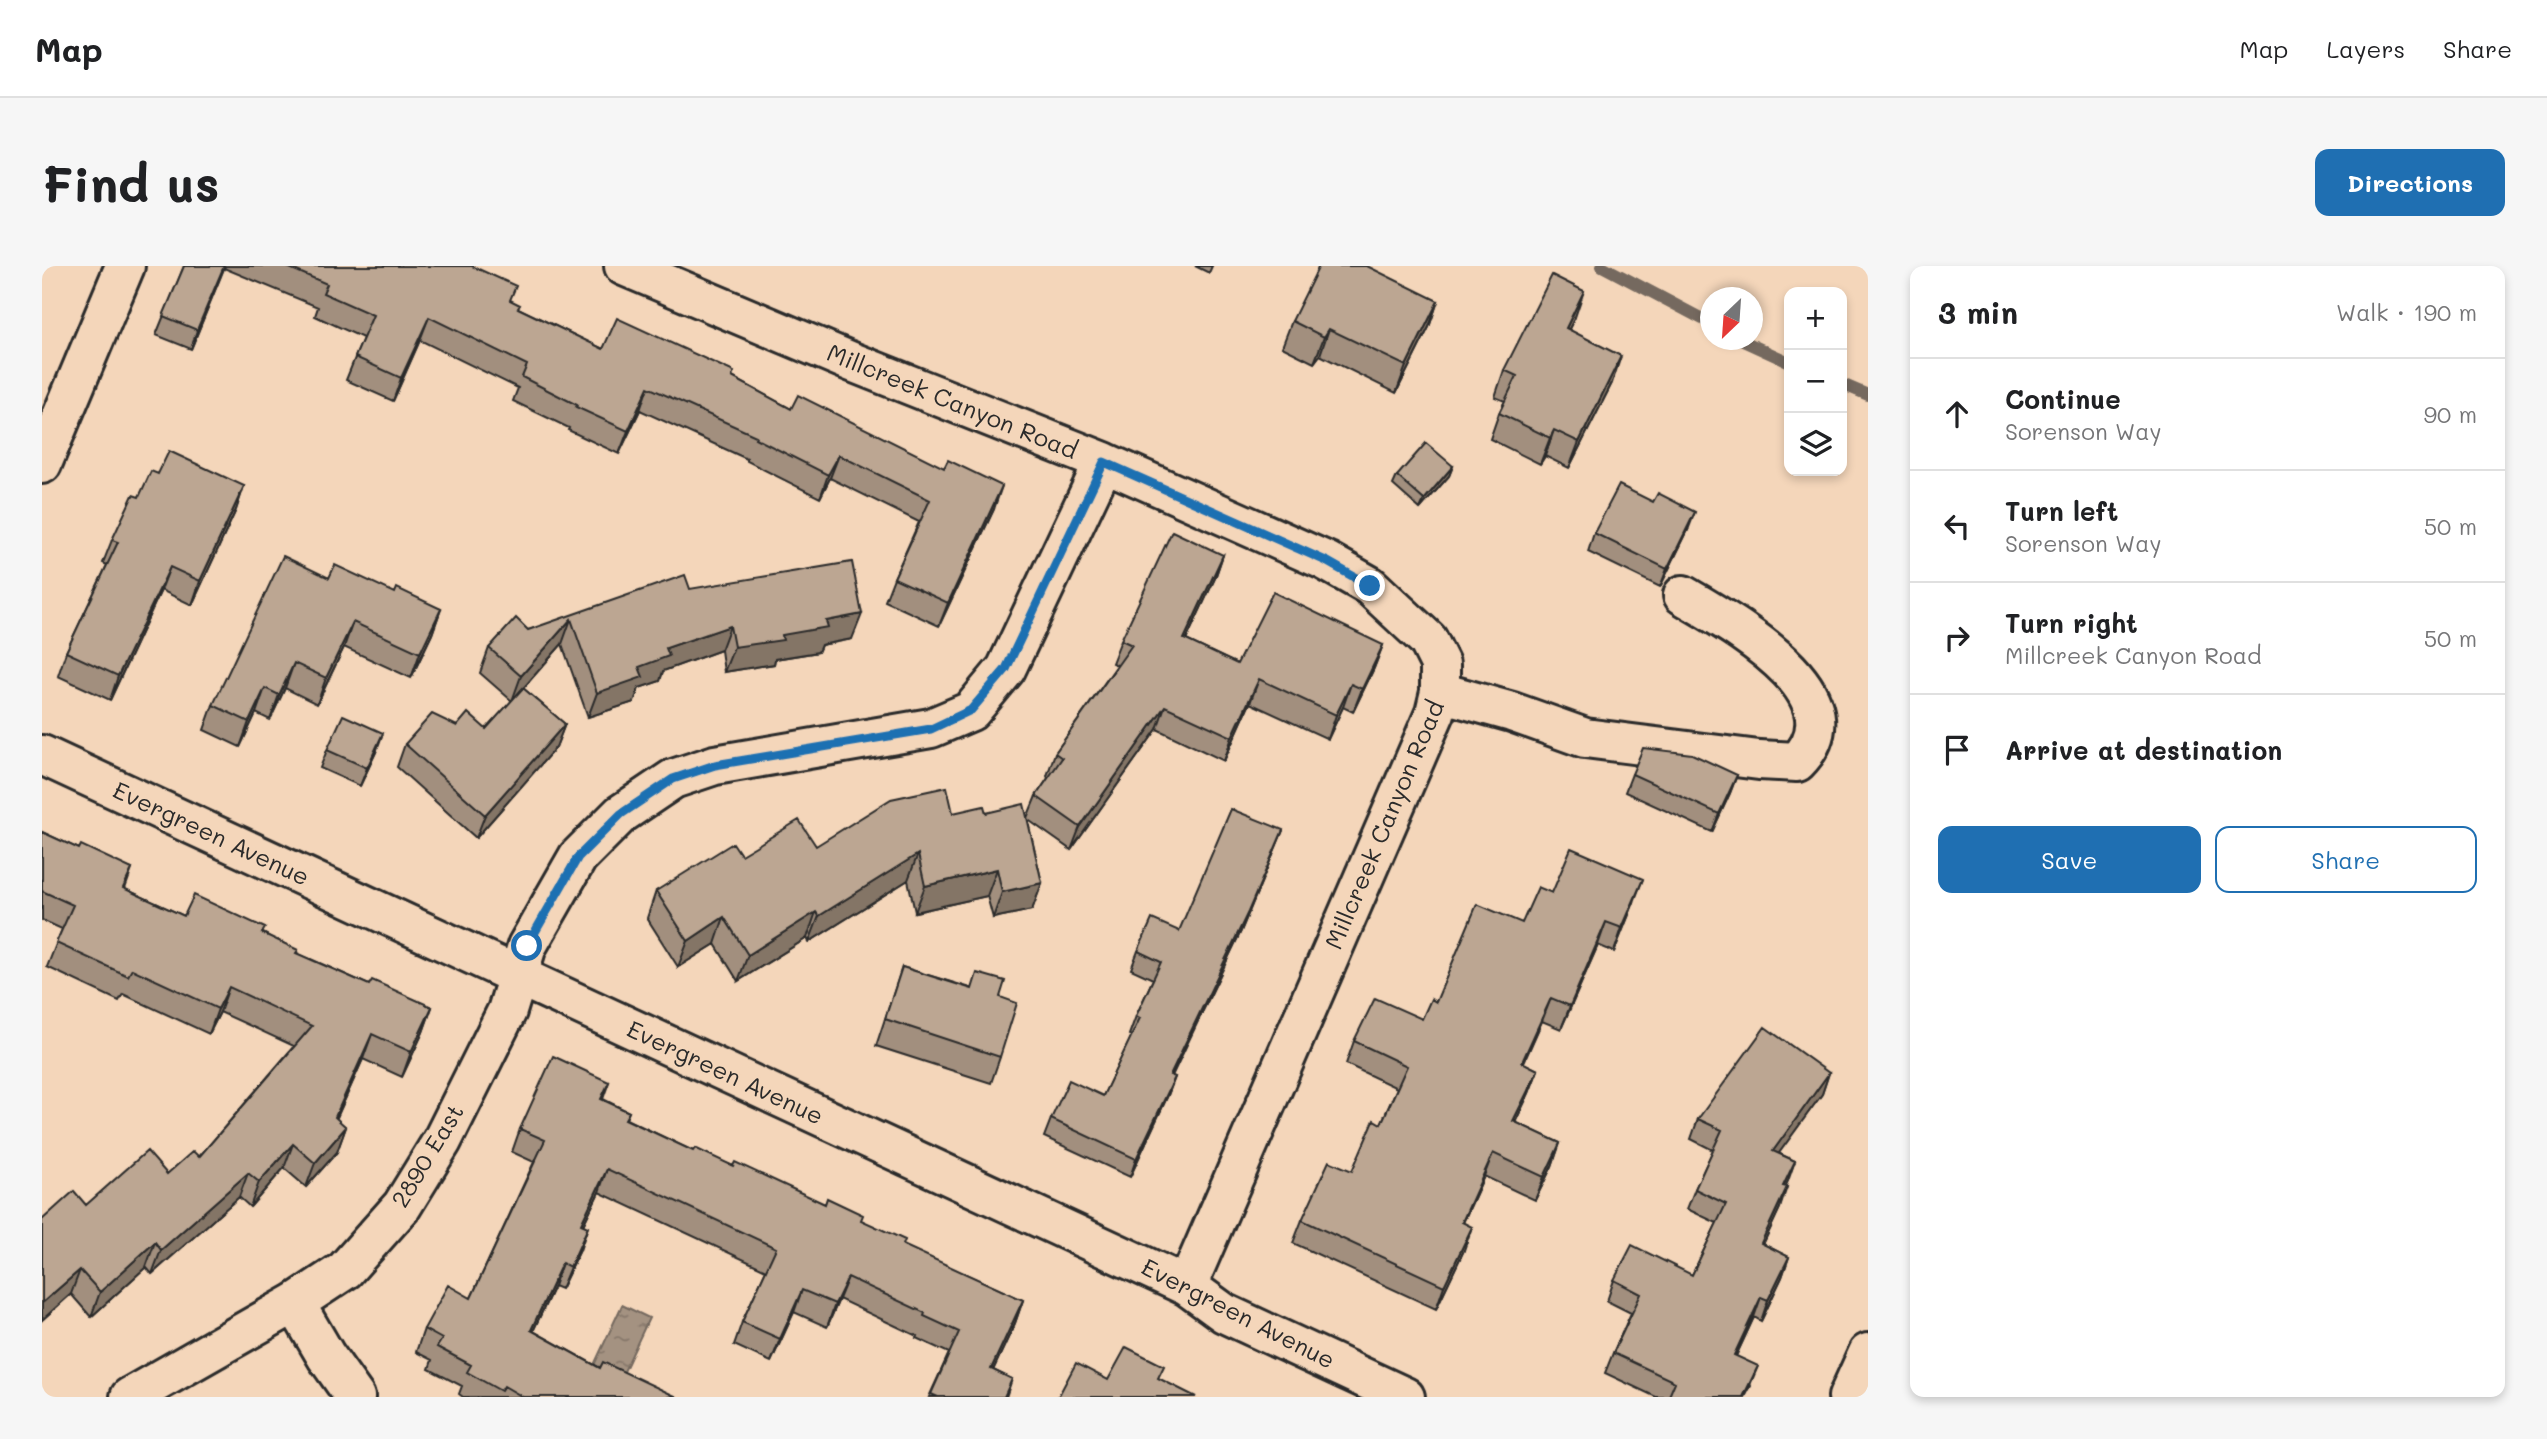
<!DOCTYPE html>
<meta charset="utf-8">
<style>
:root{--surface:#fff;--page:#f6f6f6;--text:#202124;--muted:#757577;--line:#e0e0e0;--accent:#1f6fb2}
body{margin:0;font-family:Mali,sans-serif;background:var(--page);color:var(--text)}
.controls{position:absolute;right:21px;top:21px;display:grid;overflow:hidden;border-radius:14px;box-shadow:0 4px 10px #0003}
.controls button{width:63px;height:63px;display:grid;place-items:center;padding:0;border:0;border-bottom:2px solid var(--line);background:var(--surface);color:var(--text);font:35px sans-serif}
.compass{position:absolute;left:1658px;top:21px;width:63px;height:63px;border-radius:50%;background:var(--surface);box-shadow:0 4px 10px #0003;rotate:205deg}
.stop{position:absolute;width:21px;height:21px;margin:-16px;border:5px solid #1f6fb2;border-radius:50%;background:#fff}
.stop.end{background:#1f6fb2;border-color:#fff;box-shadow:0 2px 7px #0008}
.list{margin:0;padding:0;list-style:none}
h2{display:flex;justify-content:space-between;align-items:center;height:91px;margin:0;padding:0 28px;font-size:30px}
h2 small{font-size:23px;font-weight:400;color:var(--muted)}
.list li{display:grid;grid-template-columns:46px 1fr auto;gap:21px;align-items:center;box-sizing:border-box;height:112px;padding:0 28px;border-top:2px solid var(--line)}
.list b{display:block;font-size:26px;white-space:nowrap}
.list p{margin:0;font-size:23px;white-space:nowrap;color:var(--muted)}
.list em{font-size:23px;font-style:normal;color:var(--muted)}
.actions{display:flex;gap:14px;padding:21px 28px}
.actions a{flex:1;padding:16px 0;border:2px solid var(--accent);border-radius:14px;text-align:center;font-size:24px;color:var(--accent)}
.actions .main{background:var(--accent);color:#fff}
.icon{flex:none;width:38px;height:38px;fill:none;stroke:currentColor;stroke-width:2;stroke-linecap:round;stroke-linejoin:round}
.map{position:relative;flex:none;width:1826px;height:1131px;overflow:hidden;border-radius:14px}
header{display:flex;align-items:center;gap:42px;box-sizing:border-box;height:98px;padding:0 35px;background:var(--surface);border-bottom:2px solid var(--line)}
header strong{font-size:33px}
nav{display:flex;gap:38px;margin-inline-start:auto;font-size:24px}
.intro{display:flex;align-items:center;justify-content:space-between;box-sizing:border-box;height:168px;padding:0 42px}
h1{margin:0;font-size:49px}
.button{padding:18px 32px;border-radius:14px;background:var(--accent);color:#fff;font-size:24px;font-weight:700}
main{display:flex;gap:42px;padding:0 42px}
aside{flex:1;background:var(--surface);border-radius:14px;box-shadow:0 4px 10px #0003}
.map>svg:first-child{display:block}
.water{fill:url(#water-ripples);stroke:#74695f;stroke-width:2}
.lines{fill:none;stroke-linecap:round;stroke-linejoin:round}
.stream{stroke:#74695f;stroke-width:12}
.minor-casing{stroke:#2b2b2b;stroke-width:44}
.minor{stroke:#f4d6ba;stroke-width:38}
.wall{fill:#a28f7e;stroke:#2b2b2b;stroke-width:2}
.shaded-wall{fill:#847466;stroke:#2b2b2b;stroke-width:2}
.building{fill:#bca692;stroke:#2b2b2b;stroke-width:2}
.route{stroke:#1f6fb2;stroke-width:9}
.labels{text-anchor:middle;stroke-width:6;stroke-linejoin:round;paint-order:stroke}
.street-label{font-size:24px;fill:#2b2b2b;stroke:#f4d6ba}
</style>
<header>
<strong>Map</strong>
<nav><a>Map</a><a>Layers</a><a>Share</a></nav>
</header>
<div class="intro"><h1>Find us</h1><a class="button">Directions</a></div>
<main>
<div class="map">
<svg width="1826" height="1131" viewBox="0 0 1826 1131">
<defs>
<pattern id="water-ripples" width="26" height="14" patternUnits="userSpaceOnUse" patternTransform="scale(1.75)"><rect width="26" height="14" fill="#a49281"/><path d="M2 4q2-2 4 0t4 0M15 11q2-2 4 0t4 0" fill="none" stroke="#86776a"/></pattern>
</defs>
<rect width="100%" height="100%" fill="#f4d6ba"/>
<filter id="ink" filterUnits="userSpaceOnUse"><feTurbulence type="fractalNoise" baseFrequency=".0143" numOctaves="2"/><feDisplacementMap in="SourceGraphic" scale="14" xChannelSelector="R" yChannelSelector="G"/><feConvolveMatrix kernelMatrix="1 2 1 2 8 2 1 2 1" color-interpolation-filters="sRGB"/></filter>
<g filter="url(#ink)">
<!-- water -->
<path class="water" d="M580,1039L607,1052L579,1112L552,1099Z"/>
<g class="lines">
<!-- stream -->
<path class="stream" d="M1560,0L1668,57
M1699,74L1747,96
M1800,118L1826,129"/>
<!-- minor casing -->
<g class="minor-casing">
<path id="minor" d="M582,0L810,96L1062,196L1284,295L1328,320L1386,374L1398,398V426L1393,447L1145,1020
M0,198L83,0
M1398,426L1470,446L1543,472L1717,494L1755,496C1822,428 1687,357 1641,329
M0,489L1145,1020L1182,1047L1363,1131
M253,1037L284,1090L313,1131
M88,1131L253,1037L303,1004L360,940L400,875L465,745L485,680L536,591L579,548L631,513L673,499L889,462L929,445L964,403L1062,196
M1806,1131L1826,1087"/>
</g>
<!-- minor -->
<use href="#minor" class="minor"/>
</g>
<!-- wall -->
<path class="wall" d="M142,0H430L476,42L561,83L690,111L749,143L952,243L897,360L843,335L852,312L877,256L788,212L778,232L705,195V193L598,144L577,188L526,164L527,162L471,135L476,122L378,74L351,135L304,114L321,72L273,50L276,41L182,2L149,83L114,69Z
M1153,0H1170L1167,7Z
M1396,35L1387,61L1354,127L1278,89L1272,97L1240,81L1250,55Z
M1533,51L1526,64L1570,117L1527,202L1503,190L1498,198L1448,173L1457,147L1463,135L1453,131L1462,104Z
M1411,200L1407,210L1378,243L1351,219L1355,210Z
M116,208L202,220L194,244L150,339L119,324L68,434L16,410L24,386L65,299L61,297L70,274L97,231Z
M1646,264L1618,321L1546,286L1552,267Z
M1181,289L1173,312L1144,374L1195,398L1341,379L1332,402L1311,446L1301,441L1286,473L1208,437L1182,495L1115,463L1029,584L985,553L1000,617L990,644L951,652L945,630L873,646L866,614L767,676L765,672L696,715L673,678L636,701L605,652L614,625L699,589L774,580L911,547H944L985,552L994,530L1006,512L1005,510L1013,487L1075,399L1070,397L1079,374Z
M648,323L810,373L779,379L776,386L733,393L732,398L682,406L679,384L621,405L618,415L597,422L592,436L546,451L520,378L481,422L523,458L514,481L434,572L355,501L363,478L415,460L444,463L470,435L438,407L447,382L486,364Z
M353,327L399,343L390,368L369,412L302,381L275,438L243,422L228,454L214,447L198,481L162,464L171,439Z
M285,484L334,486L318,520L278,502Z
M1590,508L1695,509L1688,527L1670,566L1583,526Z
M1241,564L1199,665L1130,810L1133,811L1126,829L1088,911L1002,871L1009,853L1061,830L1090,770L1087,769L1094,750L1111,713L1089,703L1096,685L1137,665Z
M0,566L37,583L90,603L83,623L142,650L221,667L255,687L327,719L390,741L381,766L360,811L321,793L294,853L304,861L295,886L264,921L242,902L208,941L197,931L110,1008L104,1001L49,1051L29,1028L0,1054V954L44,939L125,908L157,891L252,780L178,746L167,768L81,728L77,735L5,701L20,663L0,654Z
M1510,627L1592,636L1572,686L1556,679L1519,763L1500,755L1481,797L1496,804L1487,827L1473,856L1518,877L1510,900L1493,934L1442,910L1421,956L1422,984L1394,1043L1251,977L1260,954L1310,905L1339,858L1355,822L1304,798L1312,775L1380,753L1394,736L1480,657Z
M860,701L958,731V791L949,817L834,780Z
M1787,807L1780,828L1736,887L1753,895L1743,920L1738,942L1721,978L1747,991L1740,1011L1719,1055L1712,1051L1694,1090L1709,1120L1703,1131H1614L1563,1107L1571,1087L1589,1047L1565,1035L1572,1014L1650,1009L1675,957L1645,943L1653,923L1671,884L1649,873L1656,853Z
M567,816L561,833L587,846L584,853L651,885L691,900L819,955L861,980L981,1034L973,1057L951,1104L970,1113L964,1131H887L907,1087L874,1072L875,1070L797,1033L785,1061L752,1046L729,1096L692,1079L700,1056L724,1004L557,926L541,959L538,984L519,1023L512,1020L491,1065L558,1102L635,1131H421L417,1128L420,1120L387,1103L390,1094L374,1086L382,1063L429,1032L492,896L470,886L478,863Z"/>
<!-- shaded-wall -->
<path class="shaded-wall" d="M183,0L177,15L149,83L155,64Z
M1542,25L1533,51L1514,89L1524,62Z
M1396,35L1387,61L1354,127L1364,100Z
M387,51L378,74L351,135L359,112Z
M1287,63L1278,89L1272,97L1282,71Z
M1579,90L1570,117L1527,202L1537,176Z
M606,121L598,144L577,188L586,165Z
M1512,164L1503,190L1498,198L1508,172Z
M797,189L788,212L778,232L786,209Z
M1411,200L1407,210L1378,243L1382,234Z
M202,220L194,244L150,339L158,315Z
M960,220L952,243L897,360L906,337Z
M1653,246L1646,264L1618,321L1625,303Z
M1181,289L1173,312L1134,396L1142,373Z
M128,301L119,324L68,434L76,410Z
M399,343L390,368L369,412L378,387Z
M820,348L810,373L779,379L776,386L733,393L732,398L682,406L692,381L740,369L784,355Z
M529,353L520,378L470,435L479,410Z
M311,356L302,381L275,438L284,412Z
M688,360L679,384L621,405L618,415L597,422L592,436L546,451L555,427L624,382Z
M1341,379L1332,402L1311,446L1320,423Z
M252,397L243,422L228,454L237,429Z
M1217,413L1208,437L1182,495L1190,471Z
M1309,418L1301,441L1286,473L1294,449Z
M223,422L214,447L198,481L207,456Z
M1123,440L1115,463L1029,584L1038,561Z
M523,458L514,481L434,572L443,549Z
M341,467L334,486L318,520L325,502Z
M1695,509L1688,527L1670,566L1677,548Z
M1241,564L1199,665L1121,827L1128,809Z
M876,588L866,614L767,676L777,650Z
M955,603L945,630L873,646L883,620Z
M1601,613L1592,636L1572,686L1580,662Z
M1000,617L990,644L951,652L960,626Z
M774,646L765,672L696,715L706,689Z
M682,651L673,678L636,701L646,675Z
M1564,656L1556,679L1519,763L1528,740Z
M187,721L178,746L167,768L176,743Z
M1509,732L1500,755L1472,819L1480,796Z
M390,741L381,766L360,811L369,786Z
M330,768L321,793L284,876L293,851Z
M1496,804L1487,827L1463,878L1471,855Z
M1787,807L1780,828L1724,905L1731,885Z
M1133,811L1126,829L1088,911L1094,893Z
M304,861L295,886L264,921L273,897Z
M1518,877L1510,900L1493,934L1502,911Z
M251,878L242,902L208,941L217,916Z
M1451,887L1442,910L1411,979L1420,956Z
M1753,895L1746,915L1734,940L1741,920Z
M565,903L557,926L531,980L539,958Z
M206,907L197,931L110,1008L119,984Z
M1745,921L1738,942L1712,998L1719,977Z
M546,961L538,984L519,1023L528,1001Z
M1430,961L1422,984L1394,1043L1402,1020Z
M113,976L104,1001L49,1051L58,1026Z
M1747,991L1740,1011L1719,1055L1726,1034Z
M520,997L512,1020L481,1087L489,1064Z
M38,1004L29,1028L0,1054V1037Z
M806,1011L797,1033L785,1061L793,1038Z
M760,1024L752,1046L729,1096L738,1073Z
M1719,1031L1712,1051L1685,1109L1692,1089Z
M981,1034L973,1057L941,1126L949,1103Z
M1716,1100L1703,1131H1701Z"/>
<!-- building -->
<path class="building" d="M142,0H182L155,64L121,50Z
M243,0H430L474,20L468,34L478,39L476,42L561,83L575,52L692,106L690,111L749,143L756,129L902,202L906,194L960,220L906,337L852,312L888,234L797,189L786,209L713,172L714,170L606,121L586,165L534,141L535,139L480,111L485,99L387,51L359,112L313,91L331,49L281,27L285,18Z
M1277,0H1325L1396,35L1364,100L1287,63L1282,71L1250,55Z
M1510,9L1542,25L1524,62L1579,90L1537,176L1512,164L1508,172L1457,147L1475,110L1462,104Z
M1384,177L1411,200L1382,234L1355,210Z
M127,185L202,220L158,315L128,301L76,410L24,386L76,276L70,274L91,229L97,231L109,205L116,208Z
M1577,219L1611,236L1616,227L1653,246L1625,303L1552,267Z
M1130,265L1181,289L1142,373L1195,398L1231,326L1341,379L1320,423L1309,418L1294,449L1217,413L1190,471L1123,440L1038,561L994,530L1020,492L1013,487L1090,379L1079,374Z
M241,290L287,312L293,299L353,327L355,322L399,343L378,387L311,356L284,412L252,397L237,429L223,422L207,456L171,439Z
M810,296L820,348L784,355L786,361L740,369L741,374L692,381L688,360L624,382L627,390L597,401L601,411L555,427L529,353L479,410L447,382L474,352L486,364L643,309L648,323Z
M481,422L523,458L443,549L363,478L390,448L415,460L426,447L444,463Z
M301,449L341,467L325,502L285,484Z
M1601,482L1650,488L1695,509L1677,548L1590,508Z
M905,521L911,547L942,540L944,547L982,538L1000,617L960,626L955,603L883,620L876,588L777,650L774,646L706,689L682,651L646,675L614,625L691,577L699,589L757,554L774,580L849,533Z
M1189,543L1241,564L1206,646L1128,809L1133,811L1094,893L1009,853L1027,814L1061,830L1098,752L1094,750L1119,696L1096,685L1110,653L1137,665Z
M0,566L37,583L39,579L90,603L81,622L142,650L152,629L223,662L220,667L256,684L254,687L327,719L330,714L390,741L369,786L330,768L293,851L304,861L273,897L251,878L217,916L206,907L119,984L113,976L58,1026L38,1004L0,1037V954L32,925L44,939L105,885L125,908L151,885L157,891L270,760L187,721L176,743L90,703L86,710L14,677L31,639L0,625Z
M1529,582L1601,613L1580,662L1564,656L1528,740L1509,732L1480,796L1496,804L1471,855L1518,877L1502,911L1451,887L1420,956L1430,961L1402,1020L1260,954L1287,895L1310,905L1332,854L1339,858L1365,800L1312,775L1333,732L1380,753L1389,733L1394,736L1435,638L1480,657L1496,621L1510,627Z
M860,701L930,723L935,707L963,715L958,731L975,737L958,791L843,753Z
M1723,761L1787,807L1731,885L1753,895L1741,920L1745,921L1719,977L1747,991L1726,1034L1719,1031L1692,1089L1716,1100L1701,1131H1629L1627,1130L1633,1116L1571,1087L1599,1028L1572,1014L1590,979L1650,1009L1684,938L1653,923L1680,864L1656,853Z
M511,790L567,816L559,833L587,846L583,853L651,885L653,882L691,900L693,896L783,938L785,932L821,949L819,954L863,974L861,979L981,1034L949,1103L970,1113L962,1131H896L889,1128L917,1066L882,1050L883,1047L806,1011L793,1038L760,1024L738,1073L700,1056L734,982L565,903L539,958L546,961L528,1001L520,997L489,1064L558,1102L561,1096L635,1131H481L462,1120L459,1125L425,1106L429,1099L395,1081L400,1073L382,1063L406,1019L429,1032L503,874L478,863Z
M1084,1081L1122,1100L1116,1112L1154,1131H1016L1034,1097L1066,1114Z"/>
</g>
<g class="lines" filter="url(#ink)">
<!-- route -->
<path class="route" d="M485,680L536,591L579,548L631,513L673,499L889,463L929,444L964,403L1062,196L1284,295L1328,320"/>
</g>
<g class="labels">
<!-- street labels -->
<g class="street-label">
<text transform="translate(910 136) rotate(22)" y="8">Millcreek Canyon Road</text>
<text transform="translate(1343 559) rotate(-67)" y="8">Millcreek Canyon Road</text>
<text transform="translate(169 568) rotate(25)" y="8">Evergreen Avenue</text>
<text transform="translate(683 807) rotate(25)" y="8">Evergreen Avenue</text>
<text transform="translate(386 890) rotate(-59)" y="8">2890 East</text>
<text transform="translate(1196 1048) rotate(27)" y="8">Evergreen Avenue</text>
</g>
</g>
</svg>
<div class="controls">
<button>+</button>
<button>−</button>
<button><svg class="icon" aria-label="layers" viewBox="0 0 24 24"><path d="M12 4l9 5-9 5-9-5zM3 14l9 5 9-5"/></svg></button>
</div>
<svg class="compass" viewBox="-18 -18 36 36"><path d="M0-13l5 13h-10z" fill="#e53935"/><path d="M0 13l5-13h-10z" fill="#757577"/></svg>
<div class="stop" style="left:485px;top:680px"></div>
<div class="stop end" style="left:1328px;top:320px"></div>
</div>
<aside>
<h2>3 min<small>Walk · 190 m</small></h2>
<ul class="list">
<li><svg class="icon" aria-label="ahead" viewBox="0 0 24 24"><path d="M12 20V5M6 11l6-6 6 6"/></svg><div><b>Continue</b><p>Sorenson Way</p></div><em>90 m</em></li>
<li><svg class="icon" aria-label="left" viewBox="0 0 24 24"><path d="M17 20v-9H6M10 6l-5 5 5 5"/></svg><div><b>Turn left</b><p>Sorenson Way</p></div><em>50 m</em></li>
<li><svg class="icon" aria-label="right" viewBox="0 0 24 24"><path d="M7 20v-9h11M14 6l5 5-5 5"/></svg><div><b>Turn right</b><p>Millcreek Canyon Road</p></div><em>50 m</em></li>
<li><svg class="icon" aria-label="arrive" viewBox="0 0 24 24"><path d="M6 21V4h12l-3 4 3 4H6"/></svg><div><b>Arrive at destination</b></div></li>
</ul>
<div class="actions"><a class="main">Save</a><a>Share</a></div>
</aside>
</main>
